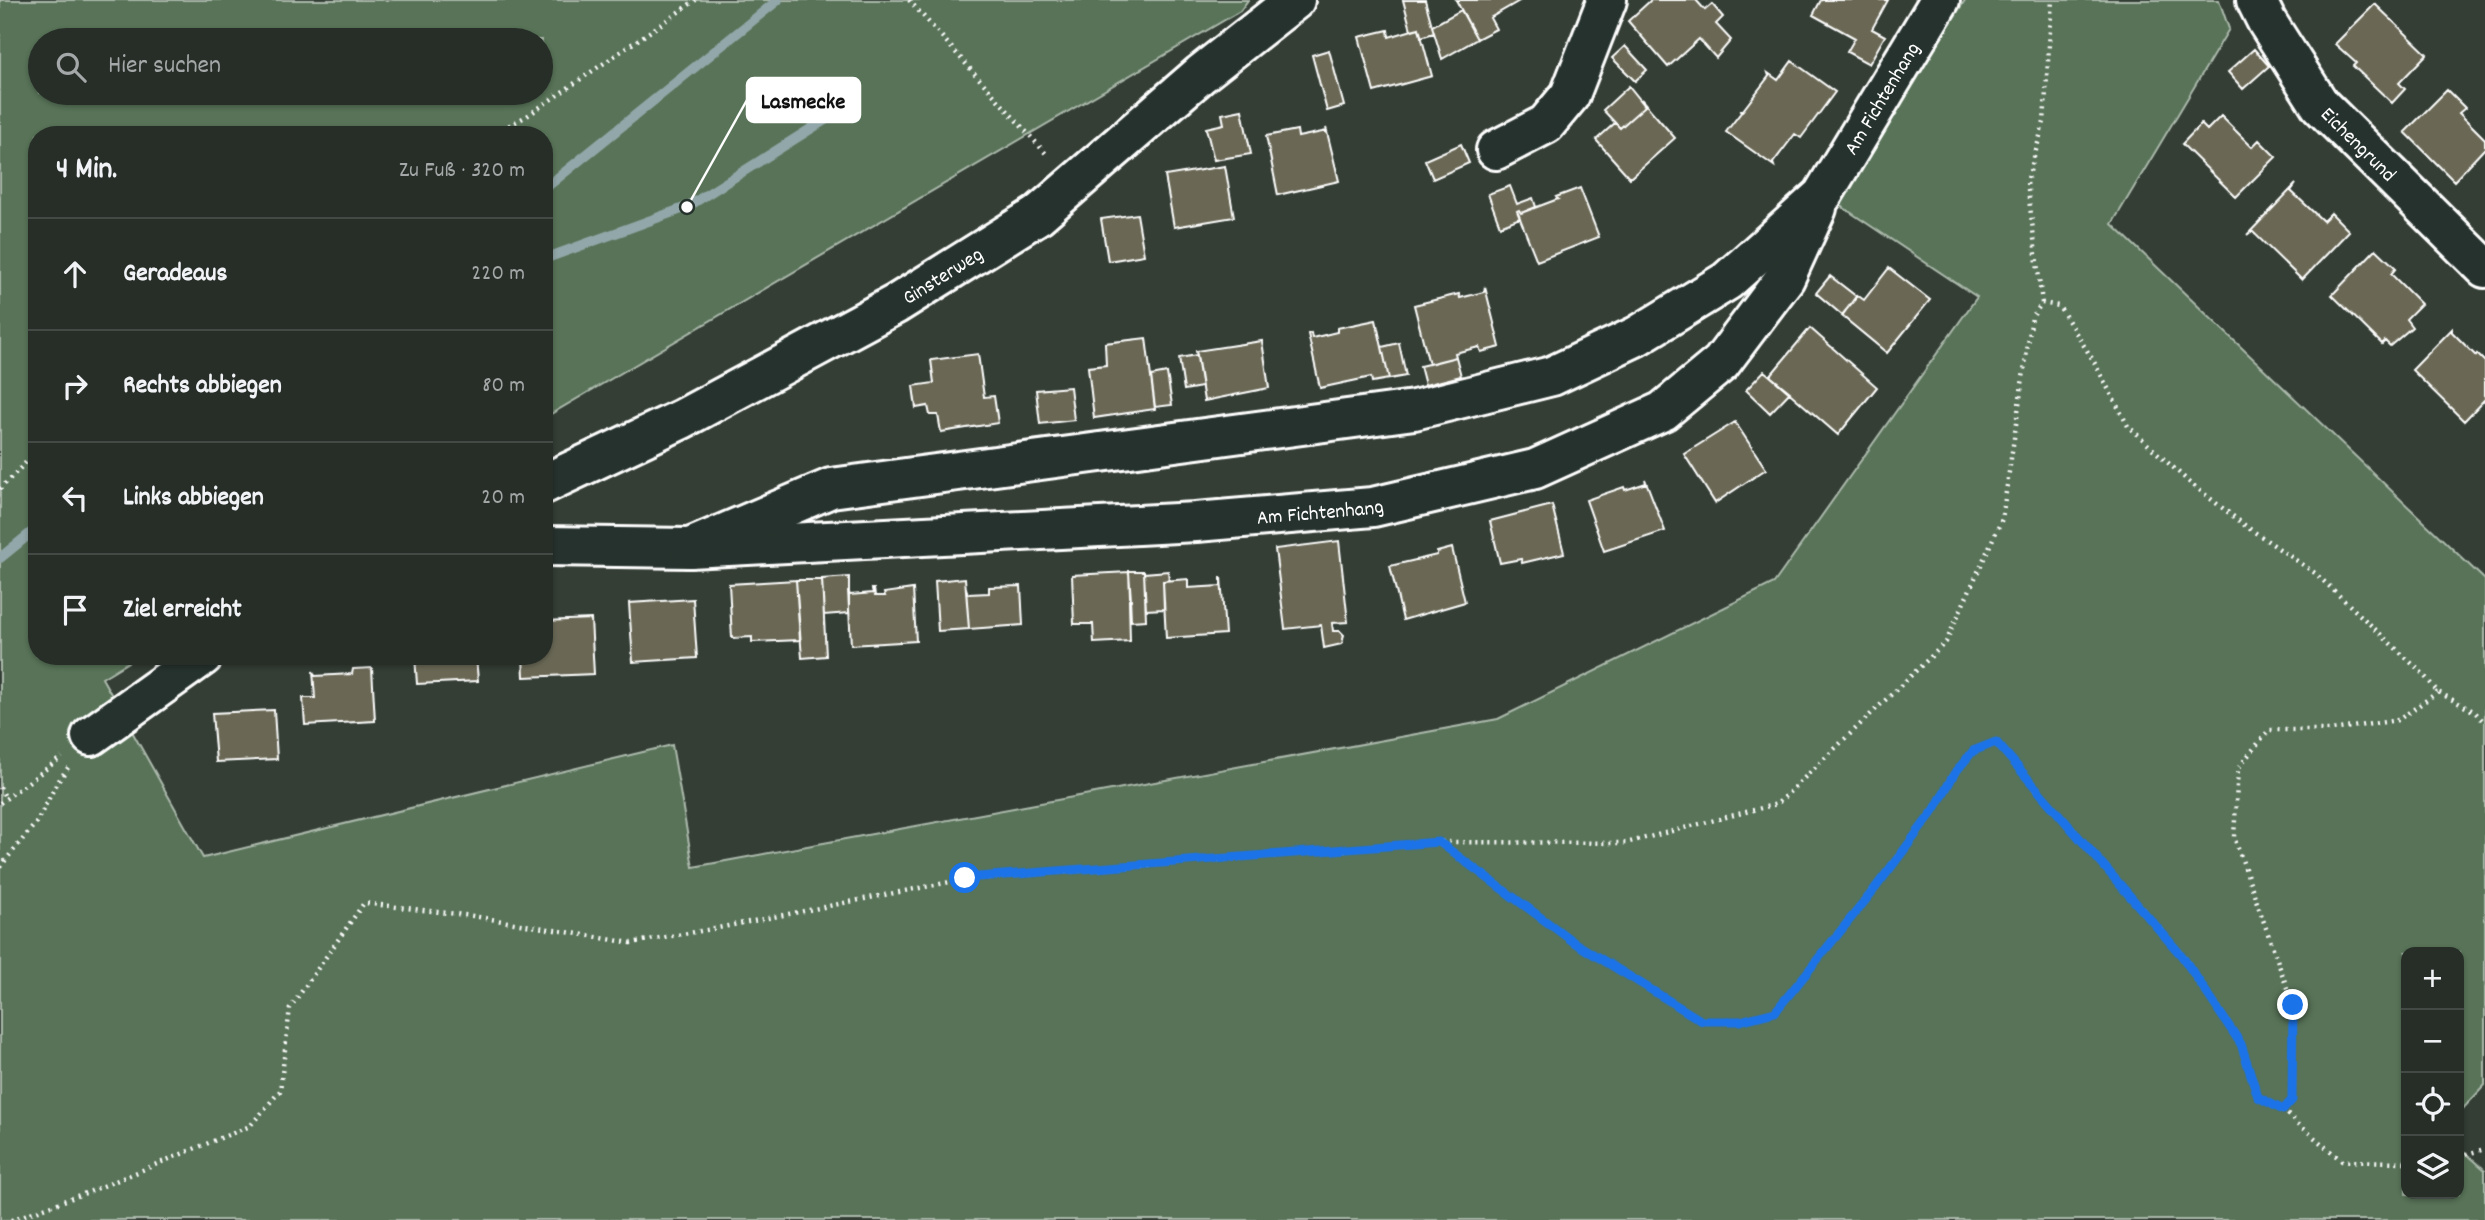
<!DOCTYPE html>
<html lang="de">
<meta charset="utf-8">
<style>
:root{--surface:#272e28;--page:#333a34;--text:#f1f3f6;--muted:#a4a8a8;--line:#434a45}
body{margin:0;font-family:Dekko,sans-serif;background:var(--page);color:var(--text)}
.controls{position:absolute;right:21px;bottom:21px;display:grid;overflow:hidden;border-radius:14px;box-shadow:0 2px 5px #0004}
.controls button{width:63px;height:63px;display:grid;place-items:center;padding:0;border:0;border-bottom:2px solid var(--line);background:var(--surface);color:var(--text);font:35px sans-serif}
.stop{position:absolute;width:21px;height:21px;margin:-16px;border:5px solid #1a73e8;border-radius:50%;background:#fff}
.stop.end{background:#1a73e8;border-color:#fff;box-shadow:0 2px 7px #0008}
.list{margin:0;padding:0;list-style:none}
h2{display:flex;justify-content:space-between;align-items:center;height:91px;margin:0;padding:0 28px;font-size:30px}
h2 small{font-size:23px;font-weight:400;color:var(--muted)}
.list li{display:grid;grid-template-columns:46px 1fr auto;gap:21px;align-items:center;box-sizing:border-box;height:112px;padding:0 28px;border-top:2px solid var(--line)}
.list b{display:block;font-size:26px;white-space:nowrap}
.list em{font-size:23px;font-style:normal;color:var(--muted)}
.icon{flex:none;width:38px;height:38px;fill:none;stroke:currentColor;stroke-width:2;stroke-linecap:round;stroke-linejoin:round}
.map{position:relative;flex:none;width:2485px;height:1220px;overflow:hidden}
.search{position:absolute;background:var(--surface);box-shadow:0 2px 5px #0004;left:28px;top:28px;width:525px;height:77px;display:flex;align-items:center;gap:18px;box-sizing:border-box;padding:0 24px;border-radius:38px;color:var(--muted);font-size:26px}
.panel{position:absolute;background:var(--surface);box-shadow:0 2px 5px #0004;left:28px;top:126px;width:525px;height:539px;border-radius:28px}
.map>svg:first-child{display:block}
.green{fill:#587359;stroke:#acb9ac;stroke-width:2;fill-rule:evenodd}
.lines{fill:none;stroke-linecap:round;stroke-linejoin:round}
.stream{stroke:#92a7a9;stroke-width:10}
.building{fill:#6b6854;stroke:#fff;stroke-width:2}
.minor-casing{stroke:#fff;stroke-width:44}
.path{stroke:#fff;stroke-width:4.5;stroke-dasharray:2 5;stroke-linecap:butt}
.minor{stroke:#26332d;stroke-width:38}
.route{stroke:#1a73e8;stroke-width:9}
.labels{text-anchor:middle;stroke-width:6;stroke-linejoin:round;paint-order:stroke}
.street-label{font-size:21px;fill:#fff;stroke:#26332d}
.leader{fill:none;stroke:#fff;stroke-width:2.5}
.callout-dot{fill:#fff;stroke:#26332d;stroke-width:2.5}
.callout{fill:#fff;stroke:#fff;stroke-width:2.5}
.callout-label{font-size:23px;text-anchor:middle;font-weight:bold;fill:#111}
</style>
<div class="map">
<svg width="2485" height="1220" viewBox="0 0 2485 1220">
<rect width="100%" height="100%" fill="#343e35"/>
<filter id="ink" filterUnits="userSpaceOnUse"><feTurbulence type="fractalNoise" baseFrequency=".0143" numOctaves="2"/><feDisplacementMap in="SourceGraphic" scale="14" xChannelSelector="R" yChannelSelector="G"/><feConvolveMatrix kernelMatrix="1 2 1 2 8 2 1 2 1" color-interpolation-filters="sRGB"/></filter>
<g filter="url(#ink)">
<!-- green -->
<path class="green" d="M0,0H1248L1240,11L544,418V135H37V656H138L102,678L203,858L672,745L693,867L1498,719L1774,583L1977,297L1838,204L1965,0H2219L2229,29L2112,224L2485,580V1085L2459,1113V952H2406V1194H2459V1147L2485,1170V1220H0ZM40,40H541V93H40Z"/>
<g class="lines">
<!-- stream -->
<path class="stream" d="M544,189L778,0
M544,259L687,207L828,118
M0,558L37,528"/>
</g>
<!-- building -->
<path class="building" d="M1403,0H1425L1434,33L1421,37L1419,28L1411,30Z
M1456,0H1521L1490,18L1496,29L1477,39Z
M1651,0H1696L1705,10L1712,4L1723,17L1716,24L1731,40L1716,58L1699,39L1668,67L1628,21Z
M1821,0H1888L1872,29L1885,36L1869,64L1847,52L1855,38L1813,15Z
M2375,4L2427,54L2399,83L2405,89L2392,103L2353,66L2356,63L2335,44Z
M1461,10L1477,39L1442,59L1432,26Z
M1419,28L1432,76L1374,92L1359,37L1388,30L1389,37Z
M1625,46L1647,70L1635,81L1612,58Z
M2254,49L2269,66L2243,89L2228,72Z
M1329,50L1344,106L1327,111L1312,55Z
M1792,61L1835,92L1801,138L1795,134L1773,163L1774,166L1726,132L1742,111L1740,110H1743L1769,76L1768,73L1778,80Z
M1629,86L1645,106L1620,128L1603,110Z
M2447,90L2465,108L2459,113L2485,139V148L2454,181L2405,132Z
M1641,99L1675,138L1630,178L1596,140L1615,123L1620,128L1645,106Z
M1242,110L1251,154L1214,160L1206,128L1224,124L1222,114Z
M2221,116L2252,147L2259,140L2276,157L2236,197L2182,144L2201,124L2207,130Z
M1326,128L1339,181L1278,195L1266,136L1297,130L1298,137L1327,131Z
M1461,144L1469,163L1433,179L1425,160Z
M1225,166L1234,217L1174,227L1165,176Z
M2296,184L2291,191L2323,221L2331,213L2349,231L2302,280L2252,231L2247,235Z
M1510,186L1517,204L1533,198L1536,207L1521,213L1519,210L1517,211L1520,218L1500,226L1488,194Z
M1580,188L1599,237L1537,261L1517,211L1519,210L1521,213L1558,199L1556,197Z
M1137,214L1144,255L1108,261L1101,219Z
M2376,249L2396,268L2391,274L2421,304L2406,319L2412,327L2390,346L2385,341L2382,344L2332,295Z
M1889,268L1930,300L1887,353L1842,316L1857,295L1864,300Z
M1830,276L1857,297L1842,315L1816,293Z
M1485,287L1500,347L1481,352L1479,347L1455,353L1456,357L1429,364L1414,305L1459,294L1460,298L1484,292Z
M1376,320L1389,379L1372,382L1371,377L1320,388L1308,334L1311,333L1312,338L1337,332V328Z
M1810,328L1877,387L1838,435L1770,376Z
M2452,329V332L2476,356L2477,354L2485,362V399L2464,421L2412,370Z
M1146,338L1155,409L1094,418L1088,367L1106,365L1105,343Z
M1262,341L1269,388L1204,401L1196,351Z
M1399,343L1406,376L1389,379L1382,347Z
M978,354L984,397L994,396L998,423L941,432L938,415H930L928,406L916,408L913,386L934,383L931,360Z
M1197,355L1202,387L1184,390L1179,358Z
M1456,357L1461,376L1425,385L1420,366Z
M1764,371L1790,392L1770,413L1746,390Z
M1167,373L1172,405L1155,407L1151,376Z
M1070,387L1074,420L1040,424L1036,390Z
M1735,422L1766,469L1715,503L1684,454Z
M1645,479L1665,531L1604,551L1586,500L1624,487L1625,490L1646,483Z
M1552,505L1564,553L1522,563L1521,559L1500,563L1490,521Z
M1339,541L1348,622L1332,623L1333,631H1340L1344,635L1342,644L1324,648L1321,625L1285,629L1275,549Z
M1452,548L1465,602L1403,620L1390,566L1437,555V552Z
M1129,571H1144L1146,620L1131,621Z
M1168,571L1169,580L1163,581L1164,609L1146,610L1144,573Z
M1129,572L1131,600H1129L1130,641L1094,643L1093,624H1074L1072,575Z
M849,577V613L824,615L822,579Z
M1221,577L1225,634L1166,638L1163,581L1188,579V588L1221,586Z
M965,578L969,629L938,631L935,581Z
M796,580L800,640L752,642V637L732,638L729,584Z
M796,580H822L826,656L802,658Z
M1021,586L1023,625L969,629L966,588L968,594L989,593V587Z
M872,589H874L875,596H885L884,593L913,589L916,641L851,645L848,590L850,595L873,593Z
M693,599L697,658L633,662L629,603Z
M591,619L594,674L524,677L523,656H544V621Z
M415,656H476L478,681L417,684Z
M372,668L375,721L305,725L303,698H315L313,671L315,676L352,674L353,669Z
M274,710L277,759L216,762L212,713Z"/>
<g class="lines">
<!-- minor casing -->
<g class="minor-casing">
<g id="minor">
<path id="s1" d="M2256,0L2267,22L2320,105L2485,268"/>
<path d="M1496,150L1546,124L1570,95L1607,0"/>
<path id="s2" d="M544,484L682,419L896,304L1038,215L1201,74L1295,0"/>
<path id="s3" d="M544,546L690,548L1196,522L1373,507L1535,469L1663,411L1721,363L1785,278L1817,208"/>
<path id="s4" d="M690,548L831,488L1414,410L1552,376L1637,336L1727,281L1822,196L1940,0"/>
<path d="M91,736L203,656"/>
</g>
</g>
<!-- path -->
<path class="path" d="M909,0L1048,156
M490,135L527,116L696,0
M2042,303L2027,182L2044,122L2052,0
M0,489L37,451
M0,787L5,797
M0,803L62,757
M1440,842L1575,943L1702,1021H1740L1775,1012L1873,890L1935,809L1954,774L1973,751L1996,742L2182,955L2241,1044L2258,1097L2282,1110L2292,1100L2293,1005L2234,837L2238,768L2269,730H2332L2398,720L2438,692
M0,867L36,823L57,783L70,765
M2282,1110L2342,1161L2406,1162
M2459,1156L2485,1149
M11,1220L91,1191L250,1126L280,1091L290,1008L364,903L473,916L631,943L718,928L965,879L1439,842L1626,843L1777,804L1946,642L2002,519L2032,317L2042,303L2059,306L2093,360L2128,426L2189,482L2247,527L2315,573L2421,672L2438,692L2475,712L2485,723"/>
<!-- minor -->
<use href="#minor" class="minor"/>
</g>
</g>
<g class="lines" filter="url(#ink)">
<!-- route -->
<path class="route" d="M965,878L1439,842L1575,943L1702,1021H1740L1775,1012L1873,891L1935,809L1954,774L1973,751L1996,742L2182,956L2241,1044L2258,1097L2283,1110L2292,1100L2293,1005"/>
</g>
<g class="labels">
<!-- street labels -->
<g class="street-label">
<text dy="7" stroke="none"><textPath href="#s4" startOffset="1325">Am Fichtenhang</textPath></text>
<text dy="7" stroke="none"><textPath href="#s1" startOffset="178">Eichengrund</textPath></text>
<text dy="7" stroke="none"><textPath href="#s2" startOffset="450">Ginsterweg</textPath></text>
<text dy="7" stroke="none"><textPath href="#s3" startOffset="777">Am Fichtenhang</textPath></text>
</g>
</g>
<!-- callouts -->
<path class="leader" d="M687 207L747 100"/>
<circle class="callout-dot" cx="687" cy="207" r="7"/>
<rect class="callout" x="747" y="78" width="113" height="44" rx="7"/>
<g class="callout-label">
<text x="803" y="108">Lasmecke</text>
</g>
</svg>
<div class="controls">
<button>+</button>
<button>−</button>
<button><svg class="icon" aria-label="locate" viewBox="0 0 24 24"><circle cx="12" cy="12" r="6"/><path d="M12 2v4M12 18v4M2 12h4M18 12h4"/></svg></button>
<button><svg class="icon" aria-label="layers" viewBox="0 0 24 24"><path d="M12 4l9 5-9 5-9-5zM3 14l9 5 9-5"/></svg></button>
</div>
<div class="stop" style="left:965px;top:878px"></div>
<div class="stop end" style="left:2293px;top:1005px"></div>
<div class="search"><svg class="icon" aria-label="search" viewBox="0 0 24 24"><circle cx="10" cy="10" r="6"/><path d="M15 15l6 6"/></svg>Hier suchen</div>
<section class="panel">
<h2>4 Min.<small>Zu Fuß · 320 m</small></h2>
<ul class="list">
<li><svg class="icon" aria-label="ahead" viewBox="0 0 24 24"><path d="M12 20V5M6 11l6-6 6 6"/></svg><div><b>Geradeaus</b></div><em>220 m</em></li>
<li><svg class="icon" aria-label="right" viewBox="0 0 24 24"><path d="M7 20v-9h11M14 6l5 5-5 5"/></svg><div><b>Rechts abbiegen</b></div><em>80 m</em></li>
<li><svg class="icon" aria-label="left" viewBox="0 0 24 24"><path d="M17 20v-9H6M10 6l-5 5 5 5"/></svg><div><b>Links abbiegen</b></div><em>20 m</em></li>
<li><svg class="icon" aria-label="arrive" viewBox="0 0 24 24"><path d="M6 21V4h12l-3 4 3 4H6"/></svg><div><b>Ziel erreicht</b></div></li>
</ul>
</section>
</div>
